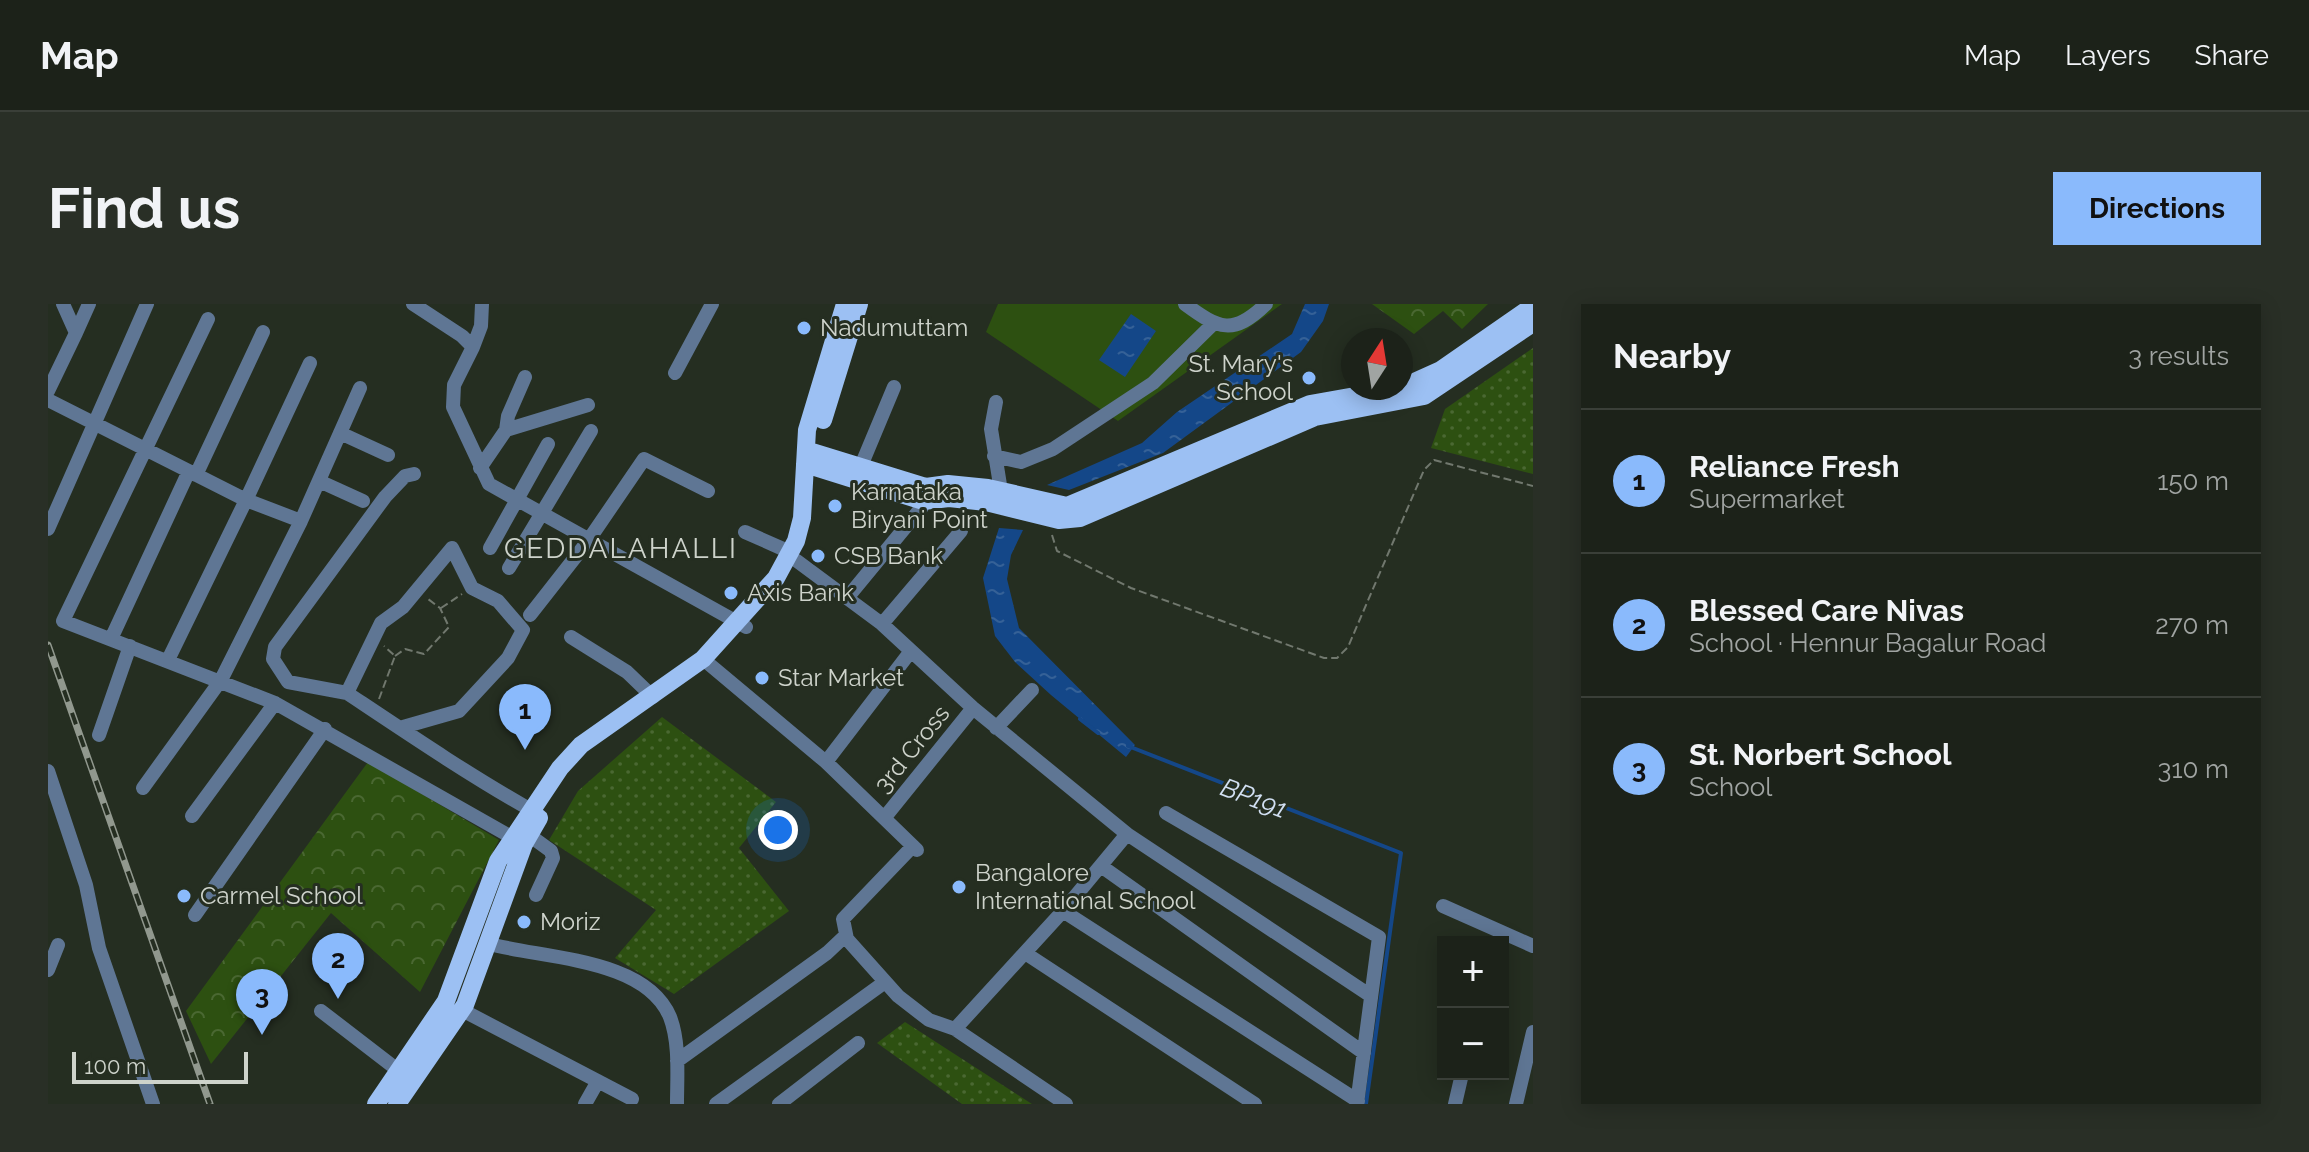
<!DOCTYPE html>
<meta charset="utf-8">
<style>
:root{--surface:#1c2219;--page:#292f26;--text:#f1f3f6;--muted:#a0a4a2;--line:#3a3f38;--accent:#8abafc}
body{margin:0;font-family:Raleway,sans-serif;background:var(--page);color:var(--text)}
.controls{position:absolute;right:24px;bottom:24px;display:grid;overflow:hidden;border-radius:0px;box-shadow:0 4px 20px #0003}
.controls button{width:72px;height:72px;display:grid;place-items:center;padding:0;border:0;border-bottom:2px solid var(--line);background:var(--surface);color:var(--text);font:40px sans-serif}
.compass{position:absolute;left:1293px;top:24px;width:72px;height:72px;border-radius:50%;background:var(--surface);box-shadow:0 4px 20px #0003;rotate:12deg}
.scale{position:absolute;left:24px;bottom:20px;width:176px;box-sizing:border-box;padding-left:8px;border:4px solid #ced3cb;border-top:0;font-size:22px;line-height:28px;white-space:nowrap;color:#ced3cb;-webkit-text-stroke:6px #252e21;paint-order:stroke}
.you{position:absolute;left:730px;top:526px;width:28px;height:28px;margin:-20px;border:6px solid #fff;border-radius:50%;background:#1a73e8;box-shadow:0 0 0 12px #1a73e833}
.badge{display:grid;place-items:center;width:52px;height:52px;border-radius:50%;background:var(--accent);color:#111;font-size:26px;font-weight:700}
.pin{position:absolute;translate:-50% -66px;filter:drop-shadow(0 2px 4px #0008)}
.pin::after{content:'';position:absolute;top:42px;width:28px;height:24px;background:inherit;clip-path:polygon(0 0,100% 0,50% 100%)}
.list{margin:0;padding:0;list-style:none}
h2{display:flex;justify-content:space-between;align-items:center;height:104px;margin:0;padding:0 32px;font-size:34px}
h2 small{font-size:26px;font-weight:400;color:var(--muted)}
.list li{display:grid;grid-template-columns:52px 1fr auto;gap:24px;align-items:center;box-sizing:border-box;height:144px;padding:0 32px;border-top:2px solid var(--line)}
.list b{display:block;font-size:30px;white-space:nowrap}
.list p{margin:0;font-size:26px;white-space:nowrap;color:var(--muted)}
.list em{font-size:26px;font-style:normal;color:var(--muted)}
.map{position:relative;flex:none;width:1485px;height:800px;overflow:hidden;border-radius:0px}
header{display:flex;align-items:center;gap:48px;box-sizing:border-box;height:112px;padding:0 40px;background:var(--surface);border-bottom:2px solid var(--line)}
header strong{font-size:38px}
nav{display:flex;gap:44px;margin-inline-start:auto;font-size:28px}
.intro{display:flex;align-items:center;justify-content:space-between;box-sizing:border-box;height:192px;padding:0 48px}
h1{margin:0;font-size:56px}
.button{padding:20px 36px;border-radius:0px;background:var(--accent);color:#111;font-size:28px;font-weight:700}
main{display:flex;gap:48px;padding:0 48px}
aside{flex:1;background:var(--surface);border-radius:0px;box-shadow:0 4px 20px #0003}
.map>svg:first-child{display:block}
.grass{fill:url(#grass-dots)}
.forest{fill:url(#forest-crowns)}
.pitch{fill:#2d5011}
.water{fill:url(#water-ripples)}
.lines{fill:none;stroke-linecap:round;stroke-linejoin:round}
.stream{stroke:#144788;stroke-width:4}
.path{stroke:#71786e;stroke-width:2;stroke-dasharray:8 4;stroke-linecap:butt}
.minor{stroke:#5f7694;stroke-width:14}
.major{stroke:#9cc0f3;stroke-width:18}
.rail-casing{stroke:#91988e;stroke-width:7}
.rail{stroke:#252e21;stroke-width:4;stroke-dasharray:12;stroke-linecap:butt}
.poi-dot{fill:#8abafc;stroke:#252e21;stroke-width:3}
.labels{text-anchor:middle;stroke-width:6;stroke-linejoin:round;paint-order:stroke}
.poi-label{font-size:24px;fill:#ced3cb;stroke:#252e21;text-anchor:start}
.street-label{font-size:24px;fill:#ced3cb;stroke:#252e21}
.water-label{font-size:26px;font-style:italic;fill:#d2e0f3;stroke:#252e21}
.quarter-label{font-size:28px;letter-spacing:2px;fill:#ced3cb;stroke:#252e21}
</style>
<header>
<strong>Map</strong>
<nav><a>Map</a><a>Layers</a><a>Share</a></nav>
</header>
<div class="intro"><h1>Find us</h1><a class="button">Directions</a></div>
<main>
<div class="map">
<svg width="1485" height="800" viewBox="0 0 1485 800">
<defs>
<pattern id="grass-dots" width="8" height="8" patternUnits="userSpaceOnUse" patternTransform="scale(2)"><rect width="8" height="8" fill="#2d5011"/><path d="M2 2h.1M6 6h.1" fill="none" stroke="#4a6832" stroke-width="1.8" stroke-linecap="round"/></pattern>
<pattern id="forest-crowns" width="20" height="18" patternUnits="userSpaceOnUse" patternTransform="scale(2)"><rect width="20" height="18" fill="#2d5011"/><path d="M2 6a3 3 0 1 1 6 0M12 15a3 3 0 1 1 6 0" fill="none" stroke="#4a6832"/></pattern>
<pattern id="water-ripples" width="26" height="14" patternUnits="userSpaceOnUse" patternTransform="scale(2)"><rect width="26" height="14" fill="#144788"/><path d="M2 4q2-2 4 0t4 0M15 11q2-2 4 0t4 0" fill="none" stroke="#356197"/></pattern>
</defs>
<rect width="100%" height="100%" fill="#252e21"/>
<!-- grass -->
<path class="grass" d="M1485,44V170L1383,144L1397,105Z
M614,413L728,498L691,544L741,607L626,690L567,654L608,606L501,536L530,487Z
M857,718L984,800H914L829,739Z"/>
<!-- forest -->
<path class="forest" d="M1324,0H1440L1414,25L1395,7L1366,30Z
M320,458L451,536L372,688L283,609L163,760L138,707Z"/>
<!-- pitch -->
<path class="pitch" d="M950,0H1234L1070,117L938,28Z"/>
<!-- water -->
<path class="water" d="M1257,0H1281L1275,17L1253,48L1115,149L1021,186L999,181L1094,139L1129,108L1244,30Z
M1083,10L1108,27L1077,73L1051,56Z
M951,224L975,226L963,251L959,275L971,324L1087,441L1078,453L1003,391L967,358L947,332L935,274Z"/>
<g class="lines">
<!-- stream -->
<path class="stream" d="M1032,415L1050,429
M1080,442L1353,549L1318,800"/>
<!-- path -->
<path class="path" d="M1004,231L1009,247L1083,284L1276,354H1289L1300,343L1376,166L1386,156L1485,182
M393,304L414,290
M347,352L357,345L376,350L401,323L392,304L380,295
M331,395L347,352L336,342"/>
<!-- minor -->
<path class="minor" d="M365,0L414,32L425,43L406,81L405,103L441,180L698,323
M1137,0C1171,25 1185,32 1218,0
M160,15L15,317L227,399L472,538
M28,29L41,0
M425,43L433,22L434,0
M627,69L664,0
M0,87L28,29L15,0
M0,96L198,196L262,59
M948,98L943,125L953,187
M458,126L460,112L477,73
M292,129L340,151
M946,152L973,158L1005,145L1105,79L1165,20
M813,162L846,83
M432,164L458,126L540,101
M148,171L215,28
M271,177L315,197
M253,217L312,84
M0,225L99,0
M697,228L742,248
M442,244L500,140
M749,257L834,320L925,404L1079,530L1323,692
M461,264L543,127
M799,294L874,203
M482,311L540,237L596,155L660,187
M834,320L913,227
M523,333L579,368L605,393
M63,335L141,167
M655,355L778,458L869,546
M299,389L240,378L225,355L227,343L337,193L357,172L366,170
M355,423L411,407L460,354L475,326L450,297L424,284L404,244L355,303L333,319L299,389C359,429 421,471 483,506
M948,424L984,386
M51,431L82,342
M778,458L863,347
M0,467L38,581L51,644L105,800
M95,484L173,376L253,217L198,196L120,356
M1118,509L1331,633L1309,800
M144,512L227,399
M837,513L925,404
M481,531L503,547L505,554L488,591
M865,542L795,615L799,635L850,692L881,716L907,725L1018,800
M1053,562L1316,749
M1395,602L1485,642
M1015,607L1310,797
M147,611L277,425
M438,639C493,655 597,653 622,713C632,739 629,773 629,800
M977,649L1207,800
M0,666L10,641
M414,706L584,795
M273,707L351,767
M907,725L1015,607L1079,530
M629,757L779,649L797,632
M537,800L550,777
M668,800L837,678
M731,800L810,739
M1407,800L1414,770
M1468,800L1485,728"/>
<!-- major -->
<path class="major" d="M1353,84L1393,66L1485,2
M775,116L811,0
M758,146L878,183L900,180L940,184L1019,202L1262,100L1352,84
M757,160L875,197L901,194L938,198L1011,216L1032,214L1267,113L1376,92L1485,19
M328,800L398,697L450,557L512,464L533,441L655,355L728,274L748,237L754,214L759,126L797,0
M349,800L417,701L476,540L491,514"/>
<!-- rail casing -->
<g class="rail-casing">
<path id="rail" d="M0,341L162,800"/>
</g>
<!-- rail -->
<use href="#rail" class="rail"/>
</g>
<!-- markers -->
<g class="poi-dot">
<circle cx="756" cy="24" r="8"/>
<circle cx="1261" cy="74" r="8"/>
<circle cx="787" cy="202" r="8"/>
<circle cx="770" cy="252" r="8"/>
<circle cx="683" cy="289" r="8"/>
<circle cx="714" cy="374" r="8"/>
<circle cx="911" cy="583" r="8"/>
<circle cx="136" cy="592" r="8"/>
<circle cx="476" cy="618" r="8"/>
</g>
<g class="labels">
<!-- poi labels -->
<g class="poi-label">
<text x="772" y="32">Nadumuttam</text>
<text x="1245" y="68" text-anchor="end">St. Mary's<tspan x="1245" dy="28">School</tspan></text>
<text x="803" y="196">Karnataka<tspan x="803" dy="28">Biryani Point</tspan></text>
<text x="786" y="260">CSB Bank</text>
<text x="699" y="297">Axis Bank</text>
<text x="730" y="382">Star Market</text>
<text x="927" y="577">Bangalore<tspan x="927" dy="28">International School</tspan></text>
<text x="152" y="600">Carmel School</text>
<text x="492" y="626">Moriz</text>
</g>
<!-- street labels -->
<g class="street-label">
<text transform="translate(864 445) rotate(-51)" y="8">3rd Cross</text>
</g>
<!-- water labels -->
<g class="water-label">
<text transform="translate(1206 494) rotate(21)" y="9">BP191</text>
</g>
<!-- quarter labels -->
<g class="quarter-label">
<text x="573" y="254">GEDDALAHALLI</text>
</g>
</g>
</svg>
<div class="controls">
<button>+</button>
<button>−</button>
</div>
<svg class="compass" viewBox="-18 -18 36 36"><path d="M0-13l5 13h-10z" fill="#e53935"/><path d="M0 13l5-13h-10z" fill="#a0a4a2"/></svg>
<div class="scale">100 m</div>
<div class="you"></div>
<div class="pin badge" style="left:477px;top:446px">1</div>
<div class="pin badge" style="left:290px;top:695px">2</div>
<div class="pin badge" style="left:214px;top:731px">3</div>
</div>
<aside>
<h2>Nearby<small>3 results</small></h2>
<ul class="list">
<li><span class="badge">1</span><div><b>Reliance Fresh</b><p>Supermarket</p></div><em>150 m</em></li>
<li><span class="badge">2</span><div><b>Blessed Care Nivas</b><p>School · Hennur Bagalur Road</p></div><em>270 m</em></li>
<li><span class="badge">3</span><div><b>St. Norbert School</b><p>School</p></div><em>310 m</em></li>
</ul>
</aside>
</main>
